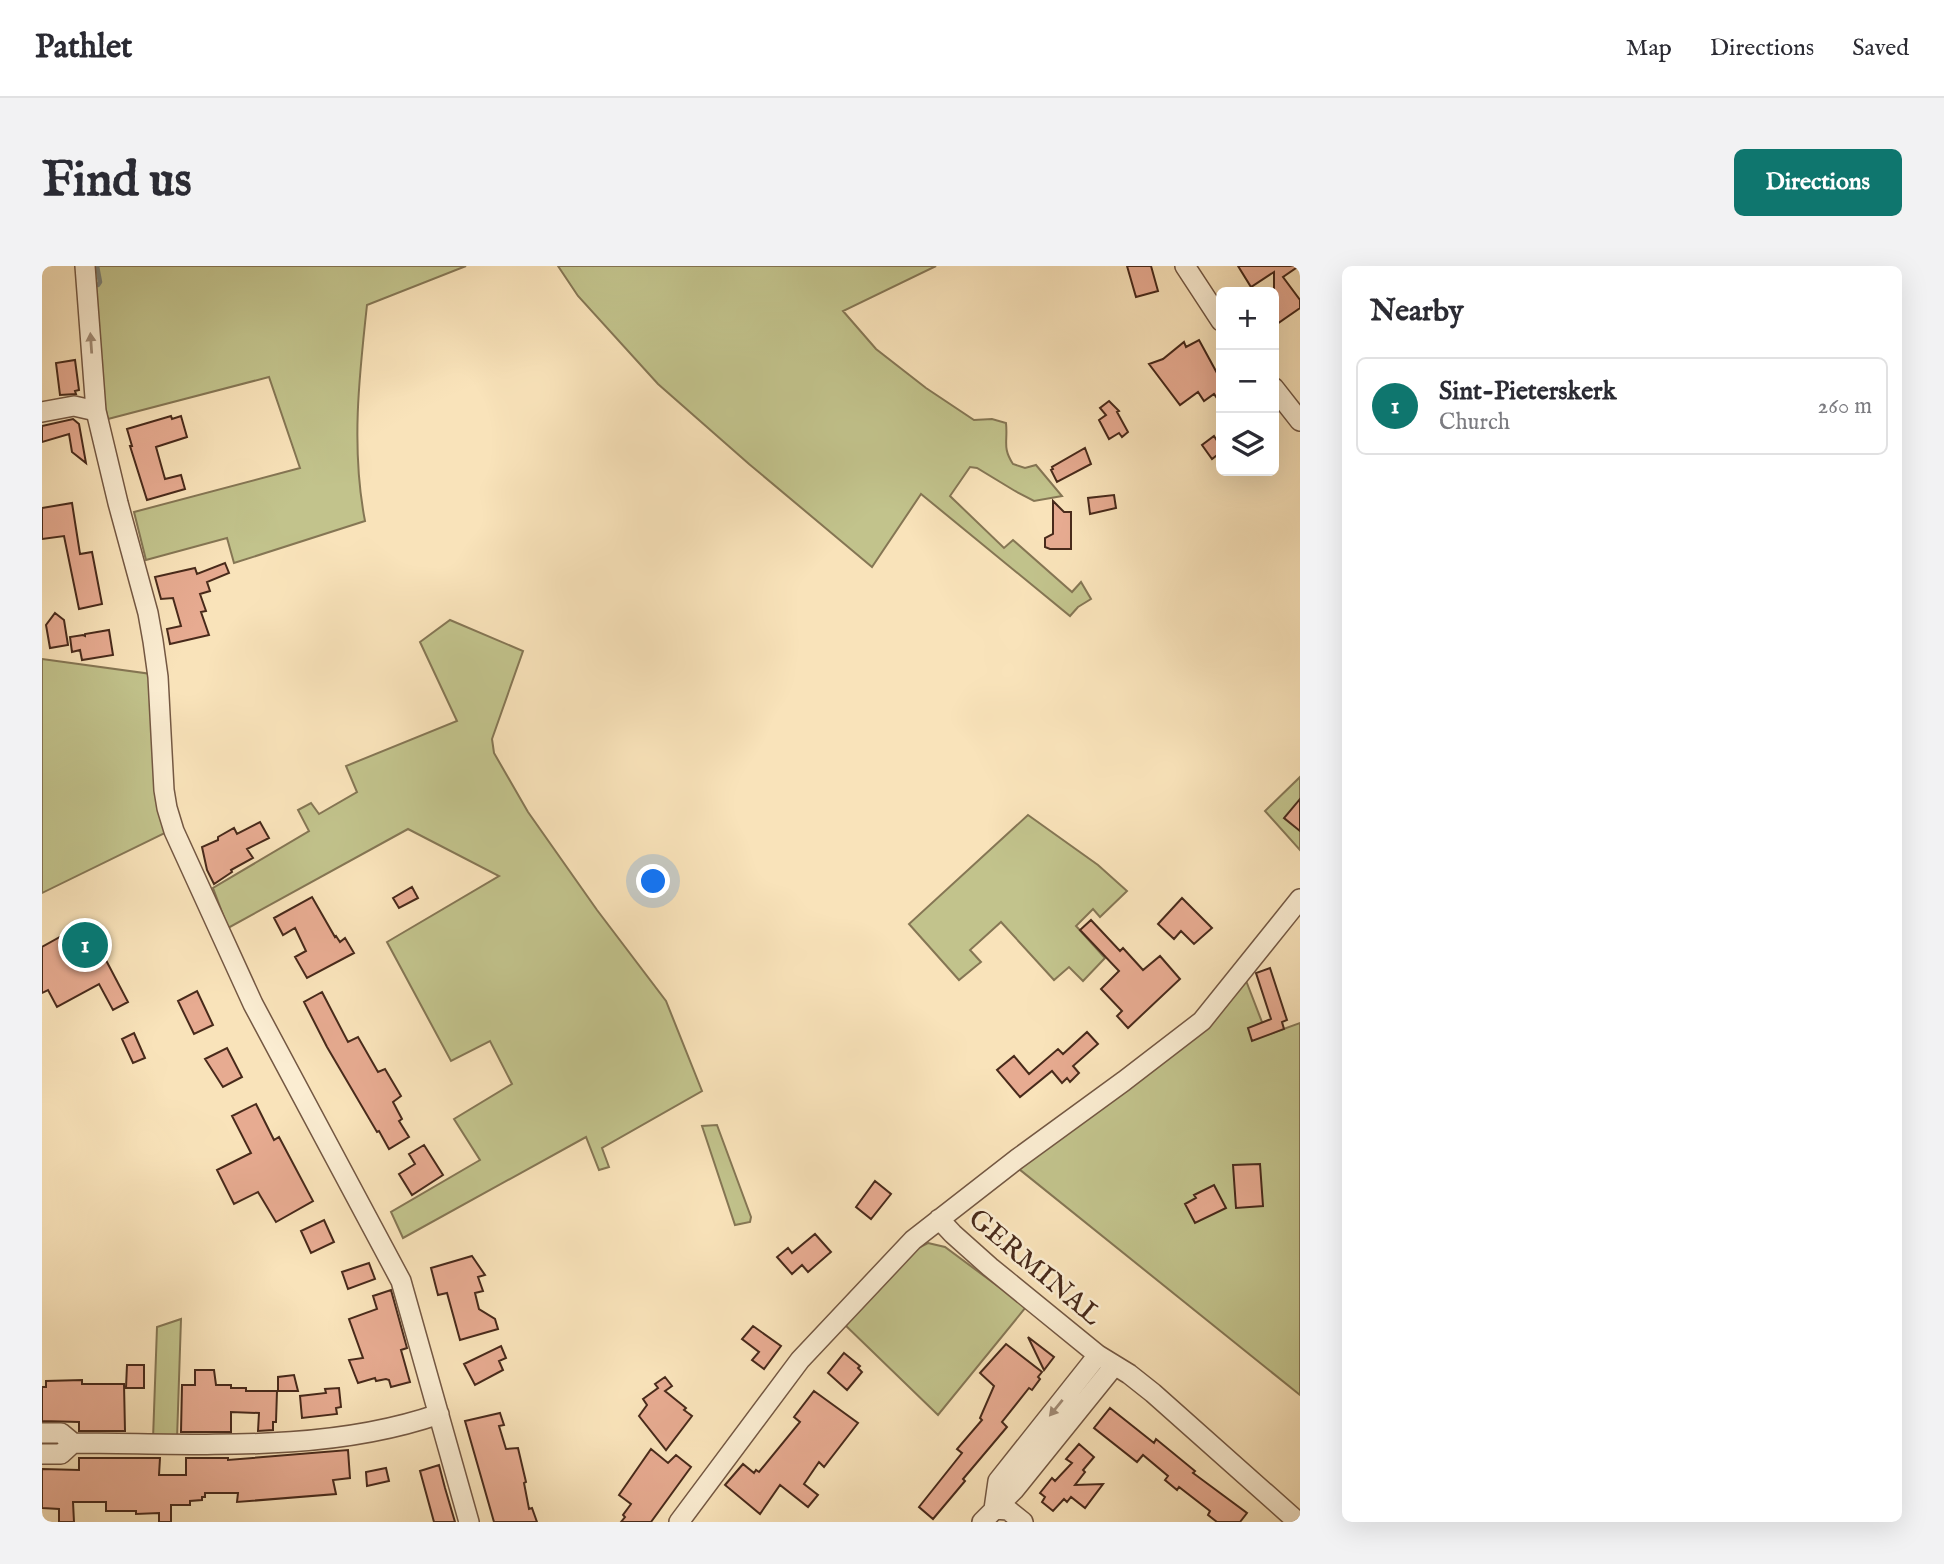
<!DOCTYPE html>
<meta charset="utf-8">
<style>
:root{--surface:#fff;--page:#f2f2f3;--text:#2b2b33;--muted:#7c7c81;--line:#e1e1e2;--accent:#0f766e}
body{margin:0;font-family:"IM FELL English",serif;background:var(--page);color:var(--text)}
.controls{position:absolute;right:21px;top:21px;display:grid;overflow:hidden;border-radius:10px;box-shadow:0 7px 28px #0002}
.controls button{width:63px;height:63px;display:grid;place-items:center;padding:0;border:0;border-bottom:2px solid var(--line);background:var(--surface);color:var(--text);font:35px sans-serif}
.you{position:absolute;left:612px;top:616px;width:24px;height:24px;margin:-18px;border:5px solid #fff;border-radius:50%;background:#1a73e8;box-shadow:0 0 0 10px #1a73e833}
.badge{display:grid;place-items:center;width:46px;height:46px;border-radius:50%;background:var(--accent);color:#fff;font-size:23px;font-weight:700}
.pin{position:absolute;translate:-50% -50%;border:4px solid #fff;box-shadow:0 2px 7px #0006}
.list{margin:0;padding:0;list-style:none}
h2{display:flex;justify-content:space-between;align-items:center;height:91px;margin:0;padding:0 28px;font-size:30px}
h2 small{font-size:23px;font-weight:400;color:var(--muted)}
.list li{display:grid;grid-template-columns:46px 1fr auto;gap:21px;align-items:center;box-sizing:border-box;height:98px;margin:0 14px 14px;padding:0 14px;border:2px solid var(--line);border-radius:10px}
.list b{display:block;font-size:26px;white-space:nowrap}
.list p{margin:0;font-size:23px;white-space:nowrap;color:var(--muted)}
.list em{font-size:23px;font-style:normal;color:var(--muted)}
.icon{flex:none;width:38px;height:38px;fill:none;stroke:currentColor;stroke-width:2;stroke-linecap:round;stroke-linejoin:round}
.map{position:relative;flex:none;width:1258px;height:1256px;overflow:hidden;border-radius:10px}
header{display:flex;align-items:center;gap:42px;box-sizing:border-box;height:98px;padding:0 35px;background:var(--surface);border-bottom:2px solid var(--line)}
header strong{font-size:33px}
nav{display:flex;gap:38px;margin-inline-start:auto;font-size:24px}
.intro{display:flex;align-items:center;justify-content:space-between;box-sizing:border-box;height:168px;padding:0 42px}
h1{margin:0;font-size:49px}
.button{padding:18px 32px;border-radius:10px;background:var(--accent);color:#fff;font-size:24px;font-weight:700}
main{display:flex;gap:42px;padding:0 42px}
aside{flex:1;background:var(--surface);border-radius:10px;box-shadow:0 7px 28px #0002}
.map>svg:first-child{display:block}
.green{fill:#c2c38c;stroke:#857654;stroke-width:2}
.lines{fill:none;stroke-linecap:round;stroke-linejoin:round}
.stream{stroke:#7c8278;stroke-width:4.5}
.building{fill:#e7ab91;stroke:#482a1b;stroke-width:2}
.minor-casing{stroke:#745843;stroke-width:22}
.minor{stroke:#fbedd2;stroke-width:19}
.oneway{fill:#a28c76}
.labels{text-anchor:middle;stroke-width:5;stroke-linejoin:round;paint-order:stroke}
.street-label{font-size:28px;fill:#482a1b;stroke:#fbedd2}
</style>
<header>
<strong>Pathlet</strong>
<nav><a>Map</a><a>Directions</a><a>Saved</a></nav>
</header>
<div class="intro"><h1>Find us</h1><a class="button">Directions</a></div>
<main>
<div class="map">
<svg width="1258" height="1256" viewBox="0 0 1258 1256">
<rect width="100%" height="100%" fill="#f9e3ba"/>
<filter id="stains"><feTurbulence type="fractalNoise" baseFrequency=".00286" numOctaves="4"/><feColorMatrix values="0 0 0 0 .2 0 0 0 0 .09 0 0 0 0 .02 0 0 0 .5 -.17"/></filter>
<radialGradient id="worn" r=".72"><stop offset=".6" stop-color="#630" stop-opacity="0"/><stop offset="1" stop-color="#630" stop-opacity=".3"/></radialGradient>
<!-- green -->
<path class="green" d="M49,0H424L325,39C317,111 309,183 323,255L192,297L185,272L104,294L92,246L258,202L227,111L66,153L61,133Z
M516,0H894L801,45L834,83L884,122L932,154L950,153L964,157C966,176 960,181 971,198L983,202L994,199L1020,230L992,235L973,225L935,202L928,201L908,230L962,282L971,274L1030,326L1039,316L1049,333L1036,341L1028,350L879,228L830,301L707,198L616,118L536,30Z
M408,354L481,385L450,473L452,487L486,546L555,644L624,735L660,825L560,882L567,901L557,904L544,871L361,972L349,946L438,894L412,853L470,818L448,775L409,795L345,676L457,610L366,563L186,662L171,622L267,565L256,544L269,537L277,548L315,526L304,500L415,455L378,376Z
M0,393L109,408L125,566L0,627Z
M1258,511V584L1223,545Z
M986,549L1056,599L1085,625L1058,651L1051,643L1034,660L1063,692L1041,715L1027,701L1012,714L959,656L928,684L939,696L917,714L867,658Z
M1203,712L1225,769L1258,757V1129L972,899Z
M675,859L709,951L708,956L693,959L660,860Z
M886,977L903,981L984,1041L896,1149L801,1057L870,985Z
M139,1053L135,1173H111L115,1061Z"/>
<g class="lines">
<!-- stream -->
<path class="stream" d="M55,0L58,16L56,19"/>
</g>
<!-- building -->
<path class="building" d="M1085,0H1109L1116,25L1094,31Z
M1196,0H1257L1241,11L1258,34V42L1232,60V6L1209,21Z
M1157,74L1175,107L1179,103V138L1172,128L1162,135L1156,126L1138,139L1107,98L1121,93L1142,76L1144,81Z
M33,94L37,124L33,125L34,128L18,129L14,97Z
M1067,135L1077,145L1075,146L1086,166L1080,171L1077,167L1067,173L1057,154L1064,149L1058,142Z
M129,150L130,153L139,150L145,171L114,181L123,213L139,209L143,223L105,234L88,180H90L85,163Z
M31,153L37,158L44,197L30,186L27,168L0,176V160Z
M1172,170L1179,181V186L1170,193L1160,179Z
M1043,182L1049,198L1015,216L1009,204L1011,203L1010,201Z
M1072,229L1074,242L1048,248L1046,232Z
M1011,235L1022,246H1029V283H1008L1003,281V272L1011,268Z
M30,237L38,288L50,286L60,338L37,343L22,270L0,273V242Z
M183,297L187,307L165,316L168,325L158,328L164,345L159,346L167,369L128,378L125,363L139,360L131,332L119,333L113,311L153,302L155,308Z
M13,347L22,354L26,379L8,382L4,359Z
M67,364L71,389L40,394L38,384L30,386L28,371L41,369L43,370V368Z
M1258,533V565L1242,552Z
M218,556L227,572L205,583L211,592L189,604L190,606L172,618L165,604L160,581L176,574V571L192,562L195,568Z
M370,621L376,632L357,642L351,632Z
M270,631L293,671L294,670L298,676L303,672L312,687L265,712L253,691L264,685L253,662L241,669L232,652Z
M1140,632L1170,662L1152,678L1139,665L1132,673L1116,658Z
M1049,654L1078,685L1081,682L1101,704L1118,690L1138,713L1086,762L1075,750L1080,745L1059,723L1077,705L1038,664Z
M44,663L54,681L56,679L86,736L71,744L57,718L15,741L6,724L0,727V681L25,667L28,671Z
M1228,702L1245,754L1240,756L1242,763L1210,775L1206,762L1229,753L1214,707Z
M155,725L171,759L152,768L136,735Z
M280,726L306,776L316,771L336,806L343,803L359,830L351,836L360,853L357,855L367,871L347,883L337,865L335,866L285,781L262,736Z
M1045,766L1056,778L1031,800L1037,807L1028,816L1025,812L1020,817L1010,805L978,831L955,804L972,790L987,808L1016,783L1021,788Z
M92,767L103,792L91,797L80,773Z
M185,782L200,811L181,821L163,793Z
M214,838L232,874L237,871L271,935L234,956L216,926L192,938L175,904L209,887L190,850Z
M382,879L401,909L370,929L357,908L373,898L367,888Z
M1218,898L1221,940L1194,942L1191,899Z
M833,915L849,928L829,953L814,941Z
M1172,919L1184,942L1153,957L1143,938L1154,932L1152,929Z
M282,954L292,976L269,987L259,965Z
M773,968L789,986L766,1006L760,999L750,1008L735,991L746,982L750,987Z
M430,990L443,1009L436,1011L441,1025L433,1027L437,1043L453,1053L456,1063L418,1074L405,1027L396,1029L389,1002Z
M327,997L333,1013L306,1023L300,1006Z
M349,1024L365,1082L359,1084L368,1116L349,1121L347,1114L344,1113L334,1115L333,1112L316,1117L307,1094L321,1092L307,1053L335,1043L331,1030Z
M711,1060L739,1080L722,1103L710,1094L717,1086L700,1073Z
M986,1071L1012,1091L1002,1104Z
M964,1078L1000,1106L996,1111L998,1113L990,1124L987,1122L960,1156L965,1161L921,1213L923,1215L891,1253L877,1241L920,1187L915,1183L940,1154L938,1152L952,1120L938,1107Z
M459,1080L464,1092L457,1095L461,1104L433,1119L422,1098Z
M802,1087L818,1100L816,1102L820,1106L805,1124L786,1107Z
M85,1099H102V1122H84Z
M153,1104H172L174,1119H189V1122H204V1125H235L234,1156H231V1164L216,1165L217,1147L189,1146V1166H139L140,1119H153Z
M252,1109L256,1125H236V1111Z
M623,1111L630,1120L623,1125L644,1142L642,1144L650,1150L624,1184L597,1150L605,1139L601,1133L616,1122L613,1118Z
M40,1114V1118H82L83,1165H37V1156L0,1155V1121H4V1115Z
M297,1122L299,1141L294,1142L295,1148L260,1152L258,1130L284,1127L283,1123Z
M772,1125L816,1157L782,1201L777,1196L762,1218L776,1229L766,1241L738,1219L718,1248L683,1219L701,1198L712,1207L714,1204L717,1206L758,1156L752,1151Z
M1068,1142L1112,1177L1114,1173L1153,1205L1151,1207L1205,1247L1198,1256H1175L1166,1249L1168,1245L1137,1221L1135,1224L1123,1214L1126,1210L1101,1189L1095,1196L1052,1162Z
M458,1147L462,1159L457,1160L464,1183L476,1182L484,1216L482,1217L487,1243L490,1242L495,1256H452L423,1155Z
M1037,1178L1052,1191L1041,1204L1043,1206L1033,1219L1061,1218L1043,1242L1029,1231L1025,1236L1022,1233L1011,1245L1000,1236L1003,1231L998,1227L1010,1212L1013,1215L1030,1197L1024,1193Z
M609,1183L626,1197L634,1189L649,1201L609,1256H579L583,1251L581,1249L589,1238L577,1229Z
M306,1184L308,1212L291,1214L294,1228L195,1236L196,1227H163V1231H160V1234L148,1235V1239H129V1256H117V1247L94,1248V1245H64V1236H31L32,1256H17V1243L0,1242V1203L37,1204V1192H118L117,1209H144V1192H186V1194Z
M397,1199L403,1222L413,1256H392L378,1205Z
M344,1202L347,1215L325,1220L324,1206Z"/>
<g class="lines">
<!-- minor casing -->
<g class="minor-casing">
<path id="minor" d="M43,0L54,145L76,237L106,347L111,375L116,411L122,524L125,542L132,565L211,738L359,1015L427,1256
M1143,0L1179,55
M1232,122L1258,155
M0,146L32,140L54,145
M897,953L911,968L948,1001L1056,1089L1087,1108L1111,1127L1256,1256
M0,1167H19L31,1177C152,1177 282,1188 397,1148
M0,1188H19L31,1177
M952,1243L956,1215L1056,1089
M952,1243L966,1244L981,1256
M637,1256L758,1094L871,974L975,893L1082,815L1160,755L1258,633
M940,1256L972,1224L1072,1100"/>
</g>
<!-- minor -->
<use href="#minor" class="minor"/>
</g>
<!-- one-way arrows -->
<defs><path id="oneway-solid" d="M-6-.8H1V-3.2L6.5 0L1 3.2V.8H-6Z" transform="scale(1.75)"/></defs>
<g class="oneway">
<use href="#oneway-solid" transform="translate(49 77) rotate(-94)"/>
<use href="#oneway-solid" transform="translate(1014 1142) rotate(129)"/>
</g>
<g class="labels">
<!-- street labels -->
<g class="street-label">
<text transform="translate(994 1000) rotate(40)" y="10">GERMINAL</text>
</g>
</g>
<rect width="100%" height="100%" filter="url(#stains)"/>
<rect width="100%" height="100%" fill="url(#worn)"/>
</svg>
<div class="controls">
<button>+</button>
<button>−</button>
<button><svg class="icon" aria-label="layers" viewBox="0 0 24 24"><path d="M12 4l9 5-9 5-9-5zM3 14l9 5 9-5"/></svg></button>
</div>
<div class="you"></div>
<div class="pin badge" style="left:43px;top:679px">1</div>
</div>
<aside>
<h2>Nearby<small></small></h2>
<ul class="list">
<li><span class="badge">1</span><div><b>Sint-Pieterskerk</b><p>Church</p></div><em>260 m</em></li>
</ul>
</aside>
</main>
